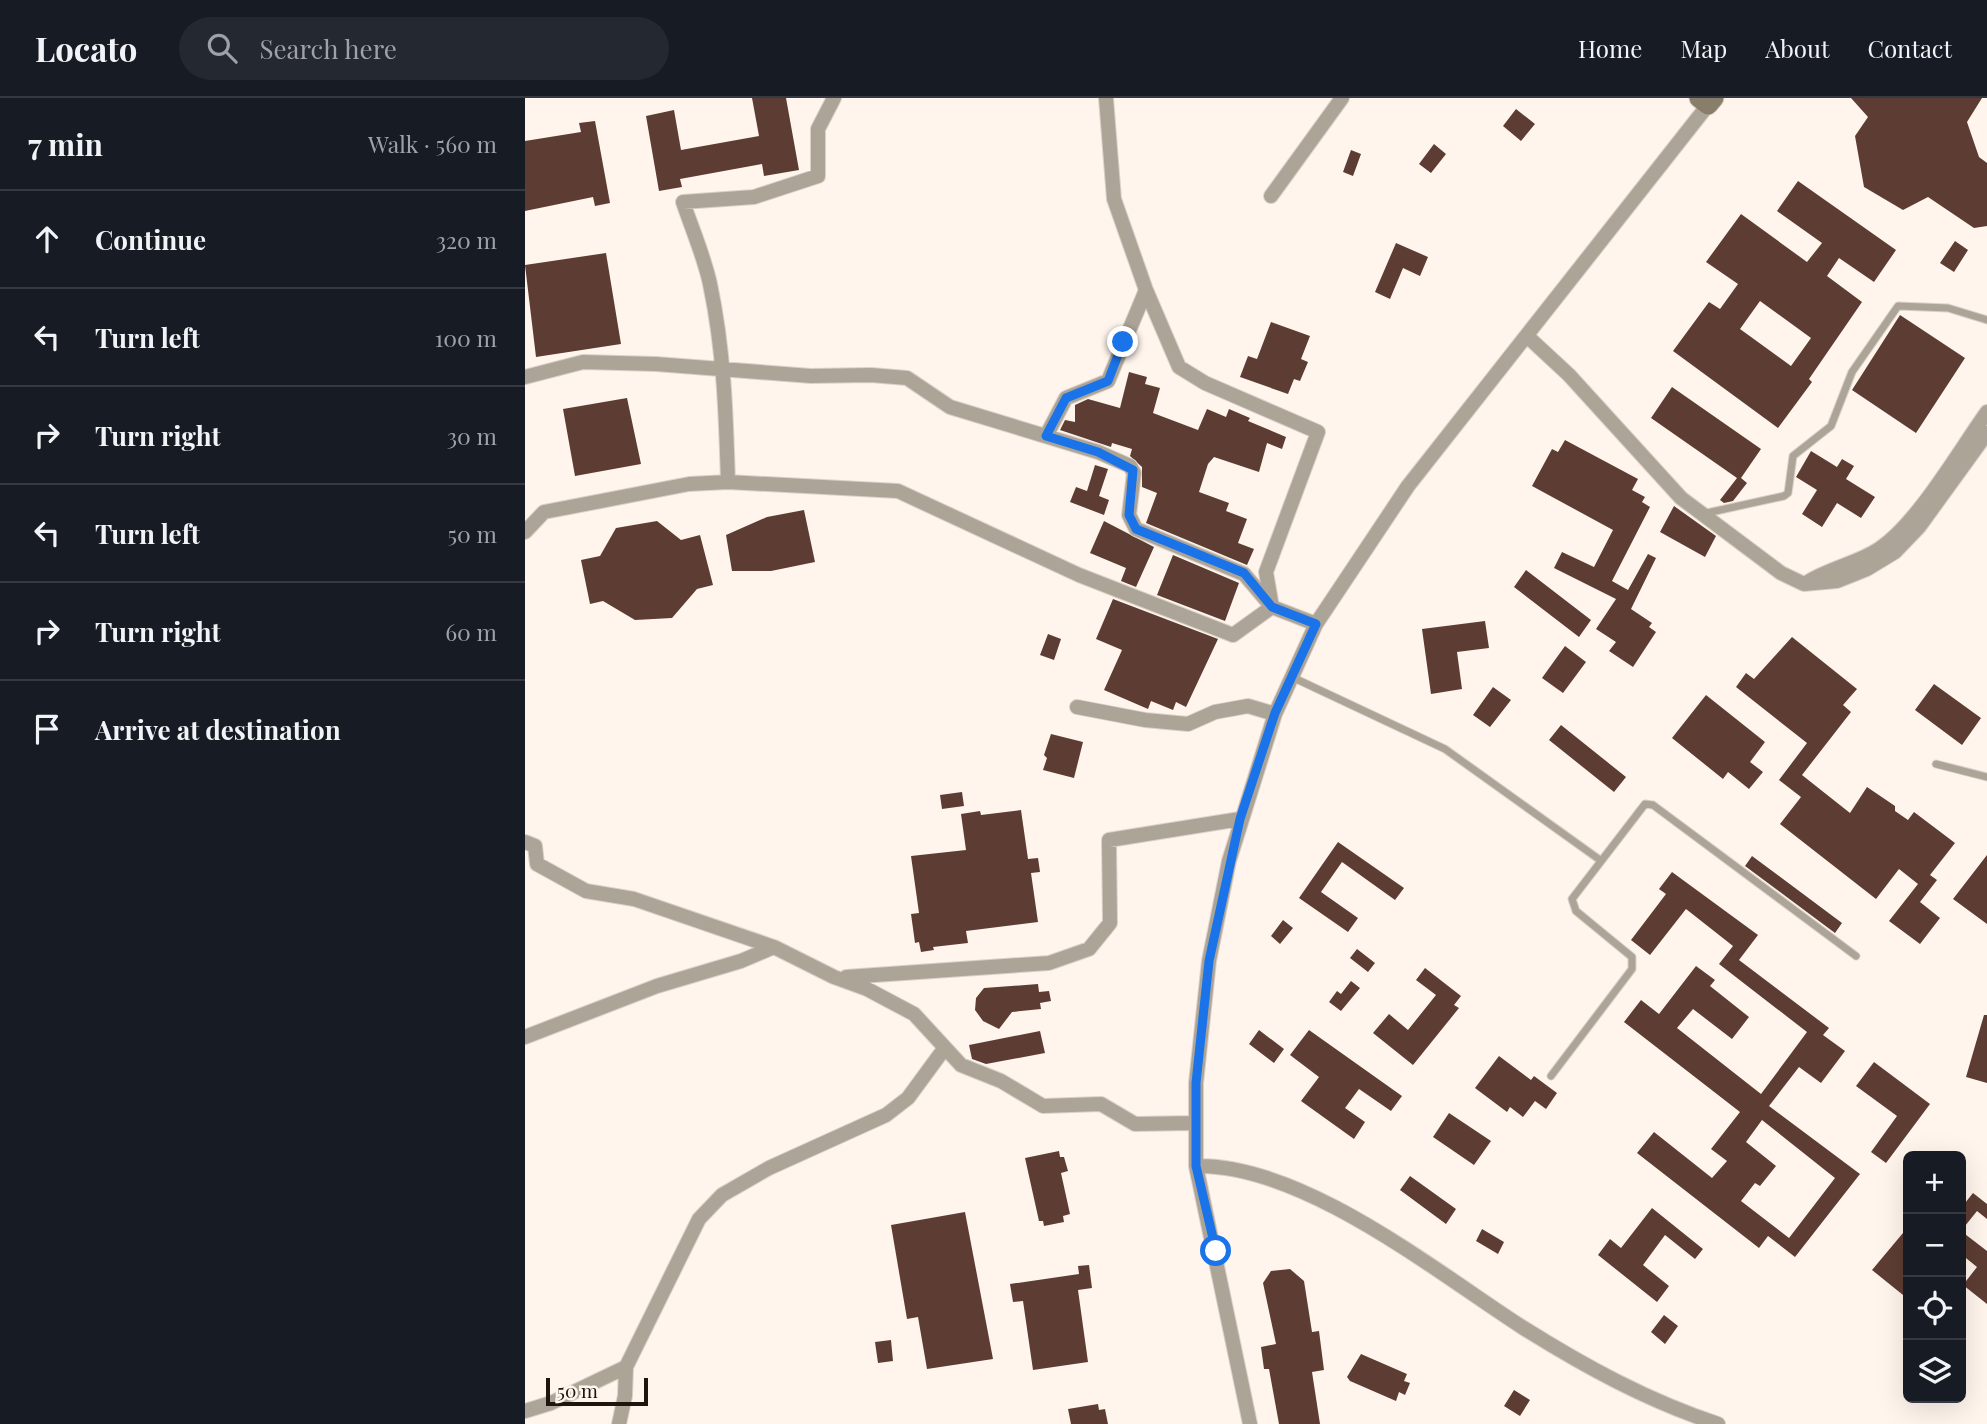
<!DOCTYPE html>
<meta charset="utf-8">
<style>
:root{--surface:#171b24;--page:#242831;--text:#f1f3f6;--muted:#9ea1a6;--line:#363941}
body{margin:0;font-family:"Playfair Display",serif;background:var(--page);color:var(--text)}
.controls{position:absolute;right:21px;bottom:21px;display:grid;overflow:hidden;border-radius:10px;box-shadow:0 7px 28px #0002}
.controls button{width:63px;height:63px;display:grid;place-items:center;padding:0;border:0;border-bottom:2px solid var(--line);background:var(--surface);color:var(--text);font:35px sans-serif}
.scale{position:absolute;left:21px;bottom:18px;width:102px;box-sizing:border-box;padding-left:7px;border:4px solid #1d150e;border-top:0;font-size:19px;line-height:24px;white-space:nowrap;color:#1d150e;-webkit-text-stroke:5px #fff5ed;paint-order:stroke}
.stop{position:absolute;width:21px;height:21px;margin:-16px;border:5px solid #1a73e8;border-radius:50%;background:#fff}
.stop.end{background:#1a73e8;border-color:#fff;box-shadow:0 2px 7px #0008}
.list{margin:0;padding:0;list-style:none}
h2{display:flex;justify-content:space-between;align-items:center;height:91px;margin:0;padding:0 28px;font-size:30px}
h2 small{font-size:23px;font-weight:400;color:var(--muted)}
.list li{display:grid;grid-template-columns:46px 1fr auto;gap:21px;align-items:center;box-sizing:border-box;height:98px;padding:0 28px;border-top:2px solid var(--line)}
.list b{display:block;font-size:26px;white-space:nowrap}
.list em{font-size:23px;font-style:normal;color:var(--muted)}
.icon{flex:none;width:38px;height:38px;fill:none;stroke:currentColor;stroke-width:2;stroke-linecap:round;stroke-linejoin:round}
.map{position:relative;flex:none;width:1462px;height:1326px;overflow:hidden}
header{display:flex;align-items:center;gap:42px;box-sizing:border-box;height:98px;padding:0 35px;background:var(--surface);border-bottom:2px solid var(--line)}
header strong{font-size:33px}
nav{display:flex;gap:38px;margin-inline-start:auto;font-size:24px}
.search{width:490px;height:63px;background:var(--page);display:flex;align-items:center;gap:18px;box-sizing:border-box;padding:0 24px;border-radius:38px;color:var(--muted);font-size:26px}
main{display:flex}
aside{flex:1;background:var(--surface)}
.map>svg:first-child{display:block}
.building{fill:#5d3d33;fill-rule:evenodd}
.lines{fill:none;stroke-linecap:round;stroke-linejoin:round}
.lane-casing{stroke:#dbd1c9;stroke-width:9}
.street-casing{stroke:#dbd1c9;stroke-width:16}
.secondary-casing{stroke:#dbd1c9;stroke-width:21}
.lane{stroke:#aca597;stroke-width:7}
.street{stroke:#aca597;stroke-width:14}
.secondary{stroke:#887e69;stroke-width:19}
.route{stroke:#1a73e8;stroke-width:9}
</style>
<header>
<strong>Locato</strong>
<div class="search"><svg class="icon" aria-label="search" viewBox="0 0 24 24"><circle cx="10" cy="10" r="6"/><path d="M15 15l6 6"/></svg>Search here</div>
<nav><a>Home</a><a>Map</a><a>About</a><a>Contact</a></nav>
</header>
<main>
<aside>
<h2>7 min<small>Walk · 560 m</small></h2>
<ul class="list">
<li><svg class="icon" aria-label="ahead" viewBox="0 0 24 24"><path d="M12 20V5M6 11l6-6 6 6"/></svg><div><b>Continue</b></div><em>320 m</em></li>
<li><svg class="icon" aria-label="left" viewBox="0 0 24 24"><path d="M17 20v-9H6M10 6l-5 5 5 5"/></svg><div><b>Turn left</b></div><em>100 m</em></li>
<li><svg class="icon" aria-label="right" viewBox="0 0 24 24"><path d="M7 20v-9h11M14 6l5 5-5 5"/></svg><div><b>Turn right</b></div><em>30 m</em></li>
<li><svg class="icon" aria-label="left" viewBox="0 0 24 24"><path d="M17 20v-9H6M10 6l-5 5 5 5"/></svg><div><b>Turn left</b></div><em>50 m</em></li>
<li><svg class="icon" aria-label="right" viewBox="0 0 24 24"><path d="M7 20v-9h11M14 6l5 5-5 5"/></svg><div><b>Turn right</b></div><em>60 m</em></li>
<li><svg class="icon" aria-label="arrive" viewBox="0 0 24 24"><path d="M6 21V4h12l-3 4 3 4H6"/></svg><div><b>Arrive at destination</b></div></li>
</ul>
</aside>
<div class="map">
<svg width="1462" height="1326" viewBox="0 0 1462 1326">
<rect width="100%" height="100%" fill="#fff5ed"/>
<!-- building -->
<path class="building" d="M227,0H261L274,72L239,78L237,66L155,81L157,89L134,93L121,18L149,12L156,52L234,38Z
M1326,0H1457L1442,24L1454,59L1462,65V128L1449,130L1403,99L1378,112L1339,89L1330,38L1343,19Z
M991,11L1010,26L996,43L978,28Z
M70,23L85,105L70,108L68,99L0,113V43L56,34L54,25Z
M909,46L921,56L906,75L894,66Z
M826,52L836,56L828,78L818,74Z
M1273,83L1371,152L1349,184L1314,160L1302,178L1337,204L1284,281L1287,284L1253,330L1148,253L1184,204L1195,211L1213,186L1181,164L1216,116L1282,164L1297,145L1252,113ZM1235,203L1286,240L1266,268L1215,231Z
M1430,143L1443,152L1429,174L1415,165Z
M871,145L903,159L895,178L878,170L865,201L850,194Z
M81,155L96,246L11,259L0,167Z
M1375,217L1440,260L1391,335L1327,292Z
M746,224L785,238L776,261L783,264L775,283L769,281L763,296L715,279L723,258L732,261Z
M604,274L622,279L620,286L635,290L628,315L673,332L682,311L701,319L704,311L725,320L723,323L761,339L757,351L742,345L734,374L689,359L683,366L674,394L704,405L701,413L722,421L713,445L729,451L722,467L621,425L632,395L617,389V369L605,358L607,351L587,345L586,349L535,332L540,322L550,324V307L563,301L595,310Z
M1147,289L1236,351L1216,380L1222,385L1208,403L1199,405L1195,402L1212,380L1126,320Z
M102,300L116,366L50,378L38,311Z
M1040,342L1113,381L1107,392L1120,399L1117,404L1125,409L1087,483L1103,492L1123,456L1131,460L1106,511L1127,525L1124,529L1131,534L1108,569L1084,553L1091,544L1071,531L1091,501L1029,470L1037,454L1069,469L1088,432L1007,388L1027,351L1033,354Z
M1286,353L1312,369L1317,361L1329,368L1321,381L1350,399L1336,420L1312,405L1297,429L1277,416L1292,392L1271,379Z
M570,367L583,371L574,398L584,402L579,417L545,404L551,389L562,393Z
M1149,408L1191,438L1180,459L1135,434Z
M279,412L290,464L246,473H207L201,437L242,419Z
M132,423L156,442L175,437L188,487L172,491L147,520L110,522L78,503L65,506L56,462L75,458L91,430Z
M579,423L629,449L611,489L596,483L601,470L565,455Z
M648,457L714,485L700,523L632,497Z
M1001,472L1066,522L1054,539L989,489Z
M588,501L693,541L661,609L651,604L648,612L626,603L623,611L579,592L597,552L571,541Z
M960,523L964,550L932,554L937,591L906,596L897,531Z
M523,536L536,541L529,562L515,557Z
M1267,539L1332,591L1318,607L1326,614L1277,677L1325,715L1342,689L1370,708V713L1383,722L1389,714L1430,745L1405,777L1412,782L1395,804L1415,820L1395,846L1364,823L1393,786L1374,771L1351,801L1255,726L1276,699L1254,682L1282,645L1211,589L1221,575L1229,581Z
M1040,548L1061,564L1038,595L1017,580Z
M1409,586L1456,620L1437,647L1390,612Z
M968,589L986,602L965,629L948,617Z
M1181,597L1240,644L1225,664L1238,674L1224,691L1203,674L1198,681L1147,640Z
M1036,627L1101,679L1089,694L1024,642Z
M526,636L558,644L549,680L518,672L522,660L519,657Z
M437,694L439,708L417,711L415,697Z
M496,712L503,761L513,760L515,774L506,775L513,824L441,833L443,845L408,849L409,852L396,854L394,844L390,845L386,816L394,815L386,758L441,752L436,716L455,713L456,717Z
M813,744L879,790L870,802L817,764L796,794L833,820L823,834L774,800Z
M1462,757V826L1428,801Z
M1227,758L1317,825L1310,835L1220,768Z
M1147,774L1233,837L1214,862L1304,930L1298,937L1320,953L1296,985L1274,969L1244,1008L1335,1076L1270,1159L1243,1138L1234,1150L1112,1055L1129,1034L1187,1080L1202,1063L1186,1051L1215,1014L1099,924L1116,902L1134,916L1171,868L1190,882L1185,888L1224,919L1207,941L1168,911L1152,930L1236,996L1282,934L1194,866L1208,848L1161,811L1125,857L1106,842L1141,796L1134,791ZM1237,1022L1310,1080L1264,1140L1216,1103L1230,1085L1235,1088L1251,1068L1221,1044Z
M758,822L768,830L755,846L746,838Z
M832,851L850,865L843,874L825,860Z
M900,870L936,898L929,907L934,910L888,967L848,935L864,916L883,932L911,897L891,882Z
M826,883L835,890L816,913L804,904L812,893L816,896Z
M513,886L514,894L524,893L526,903L515,905L516,911L487,914L474,931L458,923L450,912L451,900L459,890Z
M1459,917H1462V985L1441,979Z
M734,932L759,951L749,965L724,946Z
M784,932L877,998L866,1013L834,991L820,1010L840,1024L829,1041L776,1003L794,979L765,957Z
M515,933L520,955L461,966L447,961L444,947Z
M974,958L1006,982L1009,978L1032,995L1021,1011L1010,1003L998,1019L985,1009L982,1014L950,990Z
M1349,964L1405,1006L1361,1065L1346,1054L1372,1018L1331,988Z
M924,1015L966,1043L949,1067L908,1039Z
M534,1053L535,1059H539L543,1073L536,1075L545,1116L538,1118L539,1124L519,1128L518,1123H514L500,1060Z
M885,1078L931,1111L921,1126L875,1092Z
M1448,1095L1462,1106V1121L1452,1113L1436,1133L1462,1153V1206L1438,1187L1452,1169L1436,1156V1110Z
M1127,1110L1178,1151L1170,1161L1140,1137L1118,1167L1144,1188L1132,1204L1073,1157L1085,1141L1096,1150Z
M440,1114L468,1261L402,1271L393,1219L382,1221L366,1127Z
M1383,1129V1201L1347,1172Z
M957,1131L979,1144L973,1156L951,1143Z
M564,1167L567,1190L553,1192L563,1264L508,1272L498,1203L488,1204L485,1186L554,1176L553,1168Z
M765,1171L779,1183L787,1234L794,1233L799,1272L787,1274L795,1326H754L744,1271H739L736,1249L751,1246L738,1185L746,1173Z
M1139,1217L1153,1228L1140,1246L1126,1234Z
M366,1242L368,1263L353,1265L350,1244Z
M836,1256L882,1276L879,1283L885,1285L880,1297L874,1294L871,1303L825,1283L822,1279Z
M989,1292L1005,1302L995,1318L979,1308Z
M573,1306L574,1312L580,1311L583,1326H546L543,1311Z"/>
<g class="lines">
<!-- lane casing -->
<g class="lane-casing">
<path id="lane" d="M1177,416L1259,398L1263,395L1268,358L1306,328L1327,274L1373,208L1423,210L1462,222
M769,580L920,651L1075,762
M1411,666L1462,679
M1026,978L1107,871V859L1051,813L1047,801L1120,706L1128,707L1331,858"/>
</g>
<!-- street casing -->
<g class="street-casing">
<path id="street" d="M746,98L817,0
M621,192L654,269L680,285L793,334L741,474L747,509L791,526
M1003,239L1044,277L1156,400L1256,475L1279,486L1312,483L1342,471L1370,454L1394,429L1462,335
M0,279L58,264L131,266L286,278L346,277L382,280L425,309L573,354L605,368L609,375L604,417L611,431L719,476L747,509L708,537L554,477L373,393L203,384L164,386L19,414L0,434
M521,338L541,300L583,283L621,192L589,101L581,0
M203,384C201,317 199,252 185,186C179,158 167,131 158,104L229,99L293,78V31L309,0
M1281,485C1304,470 1331,466 1354,451C1393,425 1434,353 1462,314
M552,609L620,622L663,626L690,614L723,608L750,616
M0,744L10,748L12,766L61,793L109,801L249,849L309,879L342,891L389,916L436,967L476,983L518,1008L576,1006L610,1026L670,1025
M321,879L524,865L564,851L585,825L584,742L715,721
M0,939L132,888L216,863L249,849
M671,1068C778,1066 910,1173 997,1229C1059,1268 1123,1303 1193,1326
M0,1313L26,1305L101,1269L174,1121L197,1097L244,1070L361,1017L383,1000L419,951
M94,1326L100,1298L101,1269
M725,1326L671,1068V985L684,863L704,763L750,616L791,526L883,388L1183,7"/>
</g>
<!-- secondary casing -->
<g class="secondary-casing">
<path id="secondary" d="M1174,0L1183,7L1189,0"/>
</g>
<!-- lane -->
<use href="#lane" class="lane"/>
<!-- street -->
<use href="#street" class="street"/>
<!-- secondary -->
<use href="#secondary" class="secondary"/>
</g>
<g class="lines">
<!-- route -->
<path class="route" d="M598,244L583,283L541,300L521,338L573,354L608,372L604,417L611,431L719,475L747,509L791,526L750,615L715,721L684,863L671,985V1068L691,1153"/>
</g>
</svg>
<div class="controls">
<button>+</button>
<button>−</button>
<button><svg class="icon" aria-label="locate" viewBox="0 0 24 24"><circle cx="12" cy="12" r="6"/><path d="M12 2v4M12 18v4M2 12h4M18 12h4"/></svg></button>
<button><svg class="icon" aria-label="layers" viewBox="0 0 24 24"><path d="M12 4l9 5-9 5-9-5zM3 14l9 5 9-5"/></svg></button>
</div>
<div class="scale">50 m</div>
<div class="stop" style="left:691px;top:1153px"></div>
<div class="stop end" style="left:598px;top:244px"></div>
</div>
</main>
